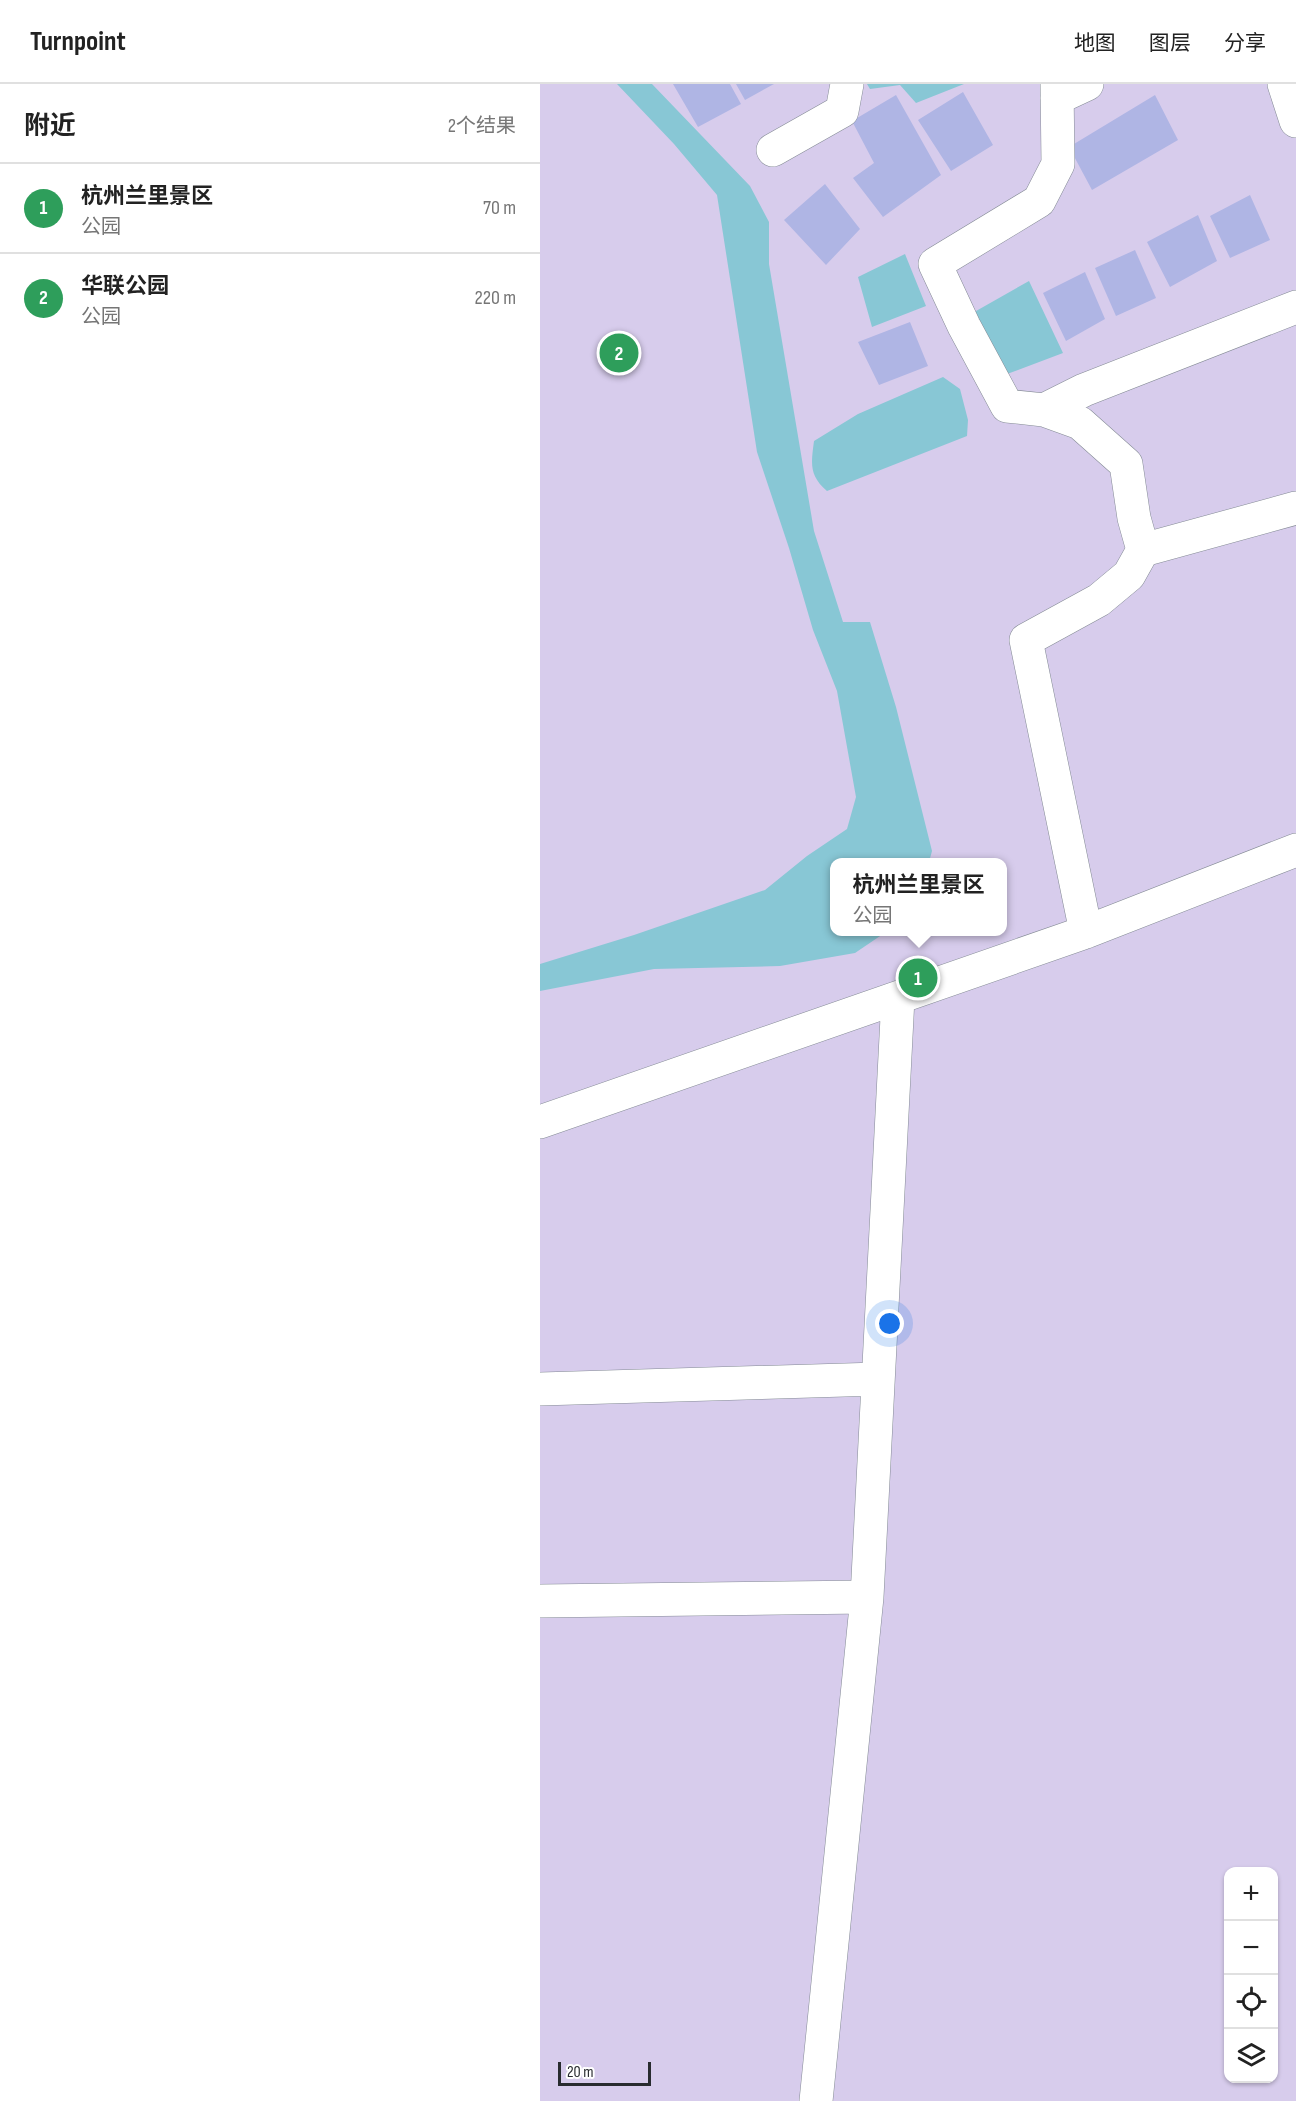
<!DOCTYPE html>
<html lang="zh">
<meta charset="utf-8">
<style>
:root{--surface:#fff;--page:#f2f2f2;--text:#222;--muted:#767676;--line:#e0e0e0;--accent:#b01f52}
body{margin:0;font-family:"Sofia Sans Condensed","Noto Sans SC",sans-serif;background:var(--page);color:var(--text)}
.controls{position:absolute;right:18px;bottom:18px;display:grid;overflow:hidden;border-radius:12px;box-shadow:0 2px 4px #0004}
.controls button{width:54px;height:54px;display:grid;place-items:center;padding:0;border:0;border-bottom:2px solid var(--line);background:var(--surface);color:var(--text);font:30px sans-serif}
.scale{position:absolute;left:18px;bottom:15px;width:93px;box-sizing:border-box;padding-left:6px;border:3px solid #282b2f;border-top:0;font-size:16px;line-height:21px;white-space:nowrap;color:#282b2f;-webkit-text-stroke:4px #fff;paint-order:stroke}
.you{position:absolute;left:350px;top:1240px;width:21px;height:21px;margin:-15px;border:4px solid #fff;border-radius:50%;background:#1a73e8;box-shadow:0 0 0 9px #1a73e833}
.badge{display:grid;place-items:center;width:39px;height:39px;border-radius:50%;background:var(--accent);color:#fff;font-size:20px;font-weight:700}
.pin{position:absolute;translate:-50% -50%;border:3px solid #fff;box-shadow:0 2px 6px #0006}
.popup{position:absolute;left:290px;top:774px;width:177px;height:78px;box-sizing:border-box;display:grid;place-content:center;border-radius:12px;background:var(--surface);filter:drop-shadow(0 2px 4px #0005);font-size:20px;white-space:nowrap;color:var(--muted)}
.popup b{font-size:22px;color:var(--text)}
.popup::after{content:'';position:absolute;left:50%;top:100%;margin-left:-12px;border:12px solid transparent;border-top-color:var(--surface)}
.list{margin:0;padding:0;list-style:none}
h2{display:flex;justify-content:space-between;align-items:center;height:78px;margin:0;padding:0 24px;font-size:26px}
h2 small{font-size:20px;font-weight:400;color:var(--muted)}
.list li{display:grid;grid-template-columns:39px 1fr auto;gap:18px;align-items:center;box-sizing:border-box;height:90px;padding:0 24px;border-top:2px solid var(--line)}
.list b{display:block;font-size:22px;white-space:nowrap}
.list p{margin:0;font-size:20px;white-space:nowrap;color:var(--muted)}
.list em{font-size:20px;font-style:normal;color:var(--muted)}
.icon{flex:none;width:33px;height:33px;fill:none;stroke:currentColor;stroke-width:2;stroke-linecap:round;stroke-linejoin:round}
.map{position:relative;flex:none;width:756px;height:2017px;overflow:hidden}
header{display:flex;align-items:center;gap:36px;box-sizing:border-box;height:84px;padding:0 30px;background:var(--surface);border-bottom:2px solid var(--line)}
header strong{font-size:28px}
nav{display:flex;gap:33px;margin-inline-start:auto;font-size:21px}
main{display:flex}
aside{flex:1;background:var(--surface)}
.map>svg:first-child{display:block}
.green{fill:#d7ccec;fill-rule:evenodd}
.water{fill:#88c7d5}
.building{fill:#afb5e4}
.lines{fill:none;stroke-linecap:round;stroke-linejoin:round}
.minor-casing{stroke:#848b95;stroke-width:34}
.minor{stroke:#fff;stroke-width:33}
</style>
<header>
<strong>Turnpoint</strong>
<nav><a>地图</a><a>图层</a><a>分享</a></nav>
</header>
<main>
<aside>
<h2>附近<small>2个结果</small></h2>
<ul class="list">
<li><span class="badge" style="background:#2e9e5b">1</span><div><b>杭州兰里景区</b><p>公园</p></div><em>70 m</em></li>
<li><span class="badge" style="background:#2e9e5b">2</span><div><b>华联公园</b><p>公园</p></div><em>220 m</em></li>
</ul>
</aside>
<div class="map">
<svg width="756" height="2017" viewBox="0 0 756 2017">
<rect width="100%" height="100%" fill="#e8f0fb"/>
<!-- green -->
<path class="green" d="M0,0H756V2017H0ZM294,778H462V848H294ZM688,1788H734V1994H688Z"/>
<!-- water -->
<path class="water" d="M77,0H112L210,102L229,138V180L274,447L303,538H330L356,623L392,767L389,778H294V848H346L315,869L240,882L114,885L0,907V880L94,851L225,806L267,772L307,745L316,713L297,607L273,546L249,464L217,368L177,111L134,60Z
M327,0H424L376,19L360,1L330,5Z
M365,170L386,222L332,243L318,193Z
M489,197L523,269L467,290L429,231Z
M403,293L420,305L428,336L427,352L287,407C269,391 271,380 274,357L318,330Z"/>
<!-- building -->
<path class="building" d="M133,0H190L201,20L158,43Z
M196,0H234L205,16Z
M423,8L453,61L411,87L378,36Z
M356,11L401,91L343,133L313,94L334,79L312,37Z
M615,11L638,56L552,106L529,63Z
M285,100L320,145L286,181L244,136Z
M710,111L730,156L690,174L670,132Z
M658,131L677,177L630,203L607,158Z
M595,166L616,214L576,232L555,184Z
M545,188L565,235L526,257L503,209Z
M370,238L388,282L339,301L318,258Z"/>
<g class="lines">
<!-- minor casing -->
<g class="minor-casing">
<path id="minor" d="M517,0L518,80L499,117L395,180L424,242L467,322L504,326L540,339L586,380L594,434L603,466
M744,0L756,37
M517,14L547,0
M233,66L302,27L307,0
M504,326L544,306L756,223
M546,848L486,556L559,516L589,491L603,466L756,424
M0,1038L546,848L756,766
M0,1305L338,1295
M0,1517L327,1513
M276,2017L327,1513L358,914"/>
</g>
<!-- minor -->
<use href="#minor" class="minor"/>
</g>
</svg>
<div class="controls">
<button>+</button>
<button>−</button>
<button><svg class="icon" aria-label="locate" viewBox="0 0 24 24"><circle cx="12" cy="12" r="6"/><path d="M12 2v4M12 18v4M2 12h4M18 12h4"/></svg></button>
<button><svg class="icon" aria-label="layers" viewBox="0 0 24 24"><path d="M12 4l9 5-9 5-9-5zM3 14l9 5 9-5"/></svg></button>
</div>
<div class="scale">20 m</div>
<div class="you"></div>
<div class="pin badge" style="left:378px;top:894px;background:#2e9e5b">1</div>
<div class="popup"><b>杭州兰里景区</b>公园</div>
<div class="pin badge" style="left:79px;top:269px;background:#2e9e5b">2</div>
</div>
</main>
